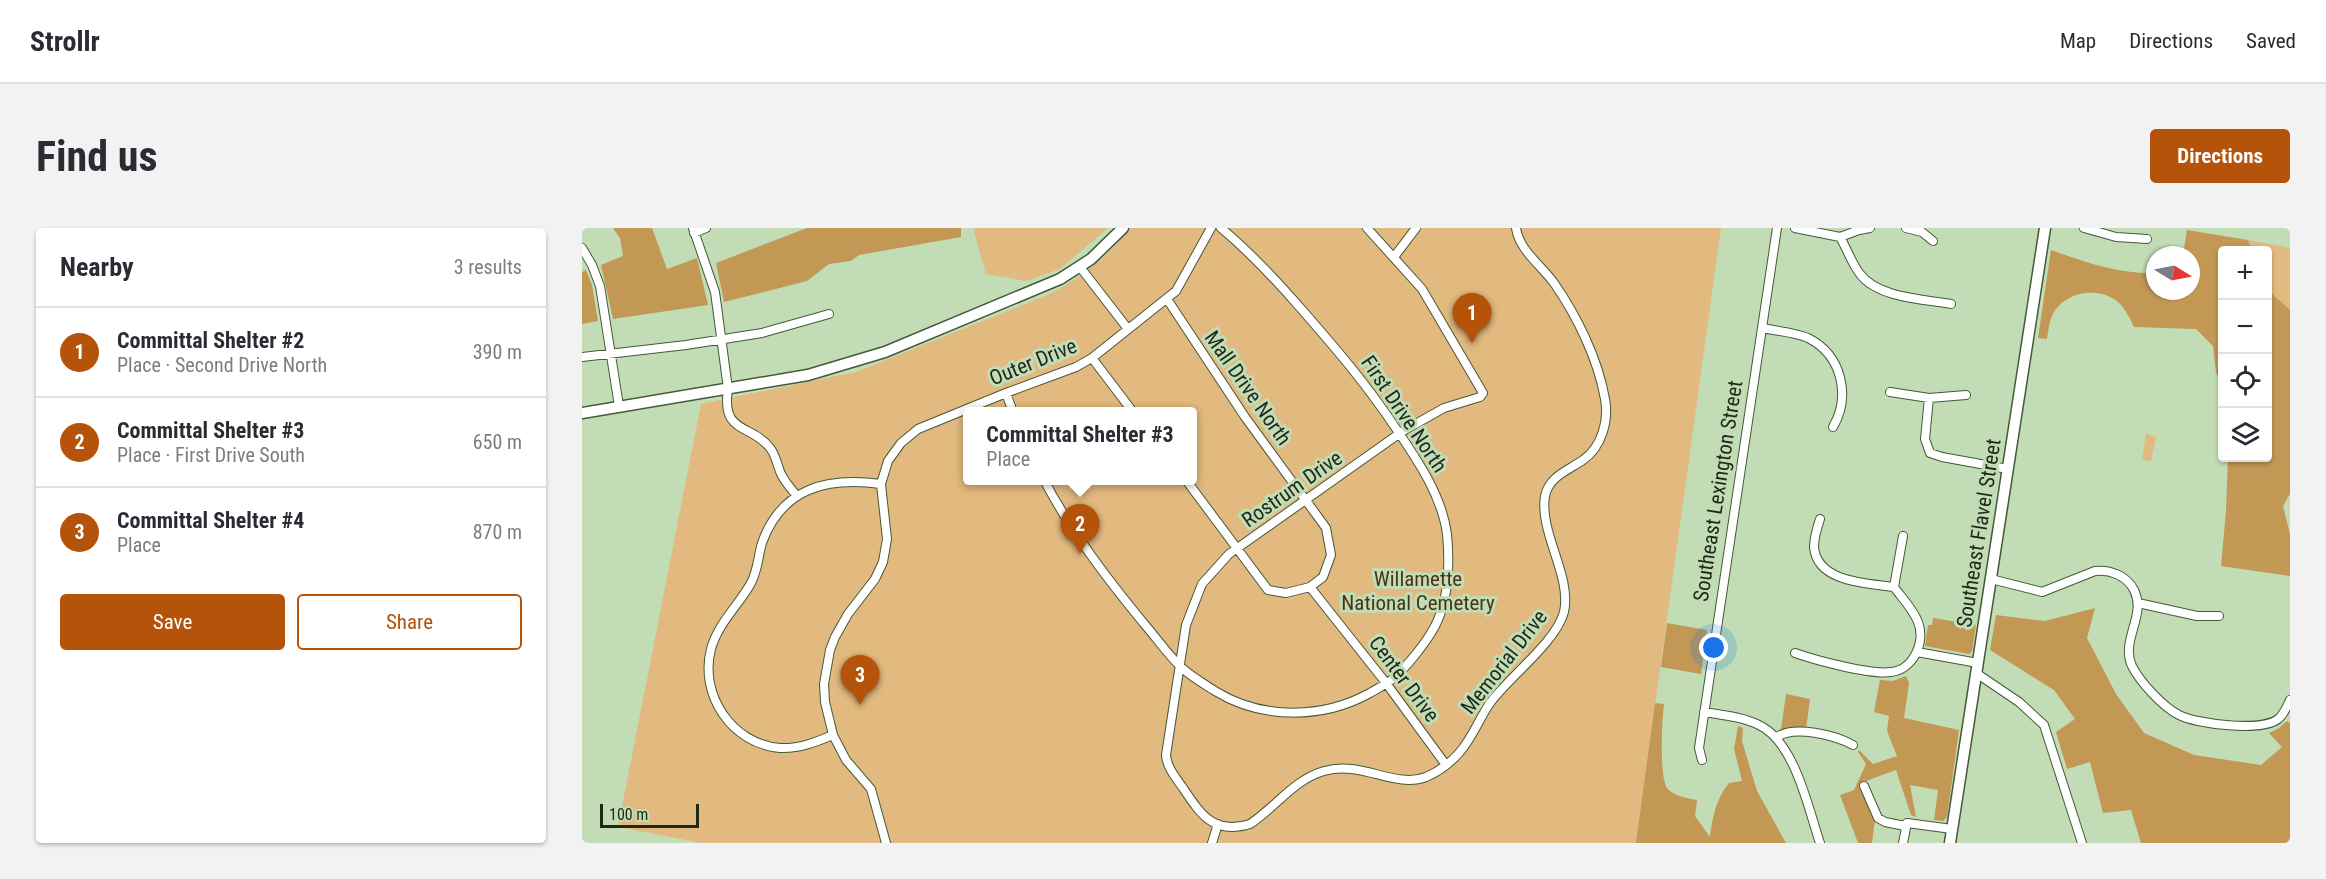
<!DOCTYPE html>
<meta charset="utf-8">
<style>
:root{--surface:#fff;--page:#f2f2f3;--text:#2b2b33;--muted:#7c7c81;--line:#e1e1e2;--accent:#b45309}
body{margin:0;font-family:"Roboto Condensed",sans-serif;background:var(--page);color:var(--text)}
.controls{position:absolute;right:18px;top:18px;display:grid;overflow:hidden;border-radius:6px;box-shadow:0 2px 4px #0004}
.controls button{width:54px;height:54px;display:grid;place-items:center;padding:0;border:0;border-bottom:2px solid var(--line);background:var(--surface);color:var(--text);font:30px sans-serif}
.compass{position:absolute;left:1564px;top:18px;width:54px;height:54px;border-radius:50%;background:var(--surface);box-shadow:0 2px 4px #0004;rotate:100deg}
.scale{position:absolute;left:18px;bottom:15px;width:99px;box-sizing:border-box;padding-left:6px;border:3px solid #1f291a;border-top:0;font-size:16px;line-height:21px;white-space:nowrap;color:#1f291a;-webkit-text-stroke:4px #c2dcb6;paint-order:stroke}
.you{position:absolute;left:1132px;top:420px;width:21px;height:21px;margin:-15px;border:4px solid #fff;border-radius:50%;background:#1a73e8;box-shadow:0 0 0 9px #1a73e833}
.badge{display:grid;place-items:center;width:39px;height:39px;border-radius:50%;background:var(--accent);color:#fff;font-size:20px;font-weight:700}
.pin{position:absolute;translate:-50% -50px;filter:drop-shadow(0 2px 3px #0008)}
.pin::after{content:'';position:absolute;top:32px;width:21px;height:18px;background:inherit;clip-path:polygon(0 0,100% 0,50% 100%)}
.popup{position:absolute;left:381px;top:179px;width:234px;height:78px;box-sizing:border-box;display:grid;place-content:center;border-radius:6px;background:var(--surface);filter:drop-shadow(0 2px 4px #0005);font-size:20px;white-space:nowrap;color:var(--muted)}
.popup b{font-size:22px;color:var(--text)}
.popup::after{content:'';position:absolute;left:50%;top:100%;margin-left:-12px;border:12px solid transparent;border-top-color:var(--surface)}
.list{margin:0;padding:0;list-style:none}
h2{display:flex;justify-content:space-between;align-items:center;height:78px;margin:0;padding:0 24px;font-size:26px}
h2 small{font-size:20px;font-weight:400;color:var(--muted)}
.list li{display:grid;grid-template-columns:39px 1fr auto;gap:18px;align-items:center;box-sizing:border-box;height:90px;padding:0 24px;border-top:2px solid var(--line)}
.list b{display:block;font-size:22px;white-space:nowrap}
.list p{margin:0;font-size:20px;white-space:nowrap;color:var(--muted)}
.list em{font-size:20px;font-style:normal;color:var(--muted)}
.actions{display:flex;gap:12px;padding:18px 24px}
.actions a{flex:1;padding:14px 0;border:2px solid var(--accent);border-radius:6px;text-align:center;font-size:21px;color:var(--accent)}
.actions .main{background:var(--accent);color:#fff}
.icon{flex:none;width:33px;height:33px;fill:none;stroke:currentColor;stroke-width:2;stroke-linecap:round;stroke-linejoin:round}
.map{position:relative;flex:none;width:1708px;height:615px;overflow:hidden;border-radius:6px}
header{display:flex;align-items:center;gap:36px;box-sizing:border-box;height:84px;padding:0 30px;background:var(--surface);border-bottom:2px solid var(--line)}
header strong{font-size:28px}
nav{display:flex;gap:33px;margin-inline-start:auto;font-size:21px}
.intro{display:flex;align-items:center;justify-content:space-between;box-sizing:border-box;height:144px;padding:0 36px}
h1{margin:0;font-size:42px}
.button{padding:15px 27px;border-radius:6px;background:var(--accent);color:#fff;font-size:21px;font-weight:700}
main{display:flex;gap:36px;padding:0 36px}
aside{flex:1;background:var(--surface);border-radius:6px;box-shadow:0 2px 4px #0004}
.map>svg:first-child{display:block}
.green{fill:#e2b97e;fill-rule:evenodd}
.forest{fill:#c39754}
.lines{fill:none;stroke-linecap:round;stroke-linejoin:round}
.street-casing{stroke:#435938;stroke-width:10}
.secondary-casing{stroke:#435938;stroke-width:13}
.street{stroke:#fff;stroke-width:8}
.secondary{stroke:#fff;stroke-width:10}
.labels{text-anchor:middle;stroke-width:6;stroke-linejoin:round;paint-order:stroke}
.street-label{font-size:21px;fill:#1f291a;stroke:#c2dcb6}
.park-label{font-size:21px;fill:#483417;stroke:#c2dcb6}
</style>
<header>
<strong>Strollr</strong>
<nav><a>Map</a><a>Directions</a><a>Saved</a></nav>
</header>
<div class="intro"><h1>Find us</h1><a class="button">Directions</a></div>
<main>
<aside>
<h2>Nearby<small>3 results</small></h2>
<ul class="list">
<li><span class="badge">1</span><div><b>Committal Shelter #2</b><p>Place · Second Drive North</p></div><em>390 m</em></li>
<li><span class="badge">2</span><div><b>Committal Shelter #3</b><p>Place · First Drive South</p></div><em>650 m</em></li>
<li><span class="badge">3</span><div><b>Committal Shelter #4</b><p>Place</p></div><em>870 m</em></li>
</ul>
<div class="actions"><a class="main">Save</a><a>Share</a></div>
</aside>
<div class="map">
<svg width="1708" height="615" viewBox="0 0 1708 615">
<rect width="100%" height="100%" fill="#c2dcb6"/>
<!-- green -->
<path class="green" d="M393,0H526L478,41L444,53L404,46L392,4Z
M549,0H1139L1054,615H120L36,599L119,176L274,144L470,65C501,48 527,27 549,0ZM386,184H610V252H386Z
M1666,12L1708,20V82L1686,62V22H1670Z
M1564,206L1574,209L1569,233L1560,232Z"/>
<!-- forest -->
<path class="forest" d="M31,0H70L85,41L115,30L126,77L31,91L19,37L41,28L38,10Z
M225,0H379V9L277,27L269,33L247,36L225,53L142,74L134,35Z
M1605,2L1666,12L1670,22H1640V160L1634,144L1631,118L1614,101L1552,99C1548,90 1540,74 1530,70C1510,59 1480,66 1470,88C1467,95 1466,104 1465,111L1456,110L1469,22C1503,34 1536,46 1573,45V63H1609V27H1601Z
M4,42L10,57L16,93L0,96V44Z
M1686,62L1708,82V266L1701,278L1708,306V348L1639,338L1644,283L1646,230H1686Z
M1513,380L1505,410L1534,466L1562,505L1612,527L1679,537L1700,519L1687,505L1697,500L1705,493L1708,495V615H1559L1549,582L1521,585L1508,534L1485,541L1474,504L1493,491L1472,462L1408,422L1414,387L1463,393Z
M1351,390L1394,397L1390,423L1387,426L1343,418L1346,397H1350Z
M1085,395L1125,402L1119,446L1079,439Z
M1324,448L1327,455L1322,490L1377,502L1365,589L1361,593L1352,592L1356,562L1328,557L1334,589L1329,587L1314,542L1284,553L1280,561L1293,592L1290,615H1276L1258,567L1272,562L1284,536L1276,524L1277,522L1291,536L1315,528L1305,503L1307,488L1292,484L1298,452L1311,453Z
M1204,466L1228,471L1224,501L1212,499L1199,502Z
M1073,475L1082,476C1080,491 1077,548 1085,560C1091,568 1105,570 1115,572L1113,588L1128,609C1130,591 1134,570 1147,555L1160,553L1152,521L1156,498L1161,500L1160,513L1175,563L1204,615H1054Z"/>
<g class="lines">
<!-- street casing -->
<g class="street-casing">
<path id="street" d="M111,0L133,64L146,161C139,207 169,195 188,220C194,227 195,237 199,246C203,254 209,261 215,268
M785,0L840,61L901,165L898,169L862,180L821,203L647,326L620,356L604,397L584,527C585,540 594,550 601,560C619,587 632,607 668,596C694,579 711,552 742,543C780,532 812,561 844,549C856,544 868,535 877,525C890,511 897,491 908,475C928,448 974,414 982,384C990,348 957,305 963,268C967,248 987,242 1001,232C1020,219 1027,192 1023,171C1016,131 995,88 972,55C959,37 937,22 934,0
M1213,0L1258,9C1265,21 1270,36 1278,46C1296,70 1341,71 1369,76
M1324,0L1340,4L1351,13
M1502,0L1534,9L1565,11
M112,5L124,0
M1258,9L1277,2L1288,0
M0,20L10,37L18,58L37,178
M812,29L834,0
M498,39L546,101
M585,71L663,189L744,300L749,327L741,349L728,359L704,365L686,362L604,252
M1180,100C1194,103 1212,104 1226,110C1260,127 1269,168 1251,199
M0,129L104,117L180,105L247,86
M510,130L551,184
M1308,164L1347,170L1384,167
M424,165L431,184
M1347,170L1343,211L1348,225L1360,229L1426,241
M462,252C490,305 526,352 564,398C576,412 587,428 600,440C610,449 622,456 633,463C680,492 741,491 788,465C796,460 807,455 814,448C825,438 841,418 849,405C867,377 868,338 865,306C860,268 836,233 815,202C785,157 756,123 721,83C695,53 669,25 639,0
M1409,351L1460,364L1513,343C1528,341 1545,348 1552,362C1565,388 1538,412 1550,438C1558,454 1581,479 1597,487C1614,496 1680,504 1696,491C1702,487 1705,478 1708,472
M728,359L804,455L864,537
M1312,359L1321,308
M1556,375L1615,388H1637
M1335,424L1396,435
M1213,425C1233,432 1288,447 1309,444C1331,442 1344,414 1336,394C1331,381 1320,370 1312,359C1286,355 1235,355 1232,319C1232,310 1235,300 1238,291
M1394,445L1437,474L1462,497L1500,615
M1122,484C1140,487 1161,489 1177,497C1213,514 1226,580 1238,615
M251,507C234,514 217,521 198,520C150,516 117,467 129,421C136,395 157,377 169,355C176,342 176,328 180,315C200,259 246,249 299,256
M1195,509C1212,497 1253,507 1271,517
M1120,532L1117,520L1195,0
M1282,558L1296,590L1303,594L1323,598
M304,615L289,561L264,532L251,507L243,474L242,456L248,422L253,409L266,386L293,351L301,334L305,311L299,256L306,233L319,215L336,201L424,165L494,139L510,130L594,63L629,0
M630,615L636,596
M1321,615L1325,595L1370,601"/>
</g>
<!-- secondary casing -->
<g class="secondary-casing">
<path id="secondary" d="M0,185L226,147L303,124L478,51L509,31L541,0
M1368,615L1463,0"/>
</g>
<!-- street -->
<use href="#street" class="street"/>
<!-- secondary -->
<use href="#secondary" class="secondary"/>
</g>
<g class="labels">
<!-- street labels -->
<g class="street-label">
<text transform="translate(451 134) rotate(-22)" y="7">Outer Drive</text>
<text transform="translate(666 160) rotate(55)" y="7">Mall Drive North</text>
<text transform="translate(822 186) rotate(56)" y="7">First Drive North</text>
<text transform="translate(710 261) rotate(-35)" y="7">Rostrum Drive</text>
<text transform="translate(1136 263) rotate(-81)" y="7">Southeast Lexington Street</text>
<text transform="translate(1397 305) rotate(-81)" y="7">Southeast Flavel Street</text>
<text transform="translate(922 434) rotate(-52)" y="7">Memorial Drive</text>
<text transform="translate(822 451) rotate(53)" y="7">Center Drive</text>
</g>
<!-- park labels -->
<g class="park-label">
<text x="836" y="358">Willamette<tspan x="836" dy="24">National Cemetery</tspan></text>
</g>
</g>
</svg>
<div class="controls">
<button>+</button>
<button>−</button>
<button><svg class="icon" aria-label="locate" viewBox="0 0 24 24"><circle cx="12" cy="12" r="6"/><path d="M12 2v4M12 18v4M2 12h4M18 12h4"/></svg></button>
<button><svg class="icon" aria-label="layers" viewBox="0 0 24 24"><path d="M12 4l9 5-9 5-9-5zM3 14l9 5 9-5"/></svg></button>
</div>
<svg class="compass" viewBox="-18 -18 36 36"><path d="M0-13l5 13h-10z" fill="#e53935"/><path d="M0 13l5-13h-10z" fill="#7c7c81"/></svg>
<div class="scale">100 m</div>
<div class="you"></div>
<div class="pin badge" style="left:890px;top:115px">1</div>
<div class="pin badge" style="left:498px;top:326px">2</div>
<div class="popup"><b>Committal Shelter #3</b>Place</div>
<div class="pin badge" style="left:278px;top:477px">3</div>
</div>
</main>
